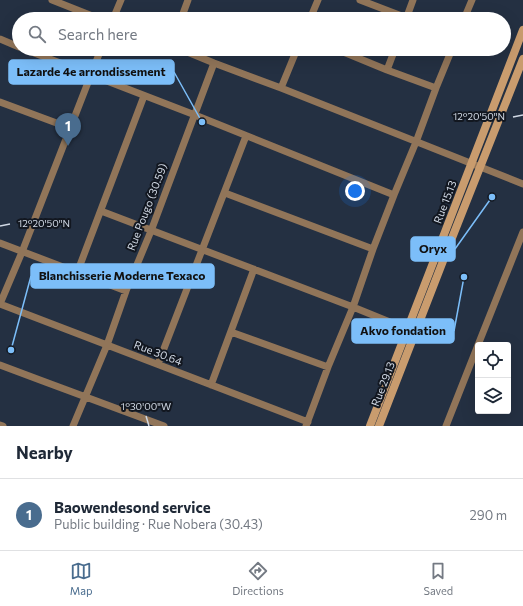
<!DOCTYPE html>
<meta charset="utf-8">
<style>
:root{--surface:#fff;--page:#f6f6f7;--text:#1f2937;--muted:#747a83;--line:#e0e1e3;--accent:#496c8e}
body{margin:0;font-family:Commissioner,sans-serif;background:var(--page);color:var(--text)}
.controls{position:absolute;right:12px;bottom:12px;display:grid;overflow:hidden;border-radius:4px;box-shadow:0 4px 16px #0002}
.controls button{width:36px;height:36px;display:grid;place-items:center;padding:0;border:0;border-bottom:1px solid var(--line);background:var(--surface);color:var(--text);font:20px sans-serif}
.you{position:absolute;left:355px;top:191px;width:14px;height:14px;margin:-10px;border:3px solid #fff;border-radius:50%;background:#1a73e8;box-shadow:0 0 0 6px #1a73e833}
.badge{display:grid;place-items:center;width:26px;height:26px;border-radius:50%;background:var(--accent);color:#fff;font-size:13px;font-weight:700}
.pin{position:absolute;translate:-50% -33px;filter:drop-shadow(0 1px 2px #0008)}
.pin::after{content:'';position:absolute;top:21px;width:14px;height:12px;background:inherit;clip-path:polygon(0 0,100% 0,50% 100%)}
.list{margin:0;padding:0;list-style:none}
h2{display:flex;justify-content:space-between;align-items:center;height:52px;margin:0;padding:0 16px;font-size:17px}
h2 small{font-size:13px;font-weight:400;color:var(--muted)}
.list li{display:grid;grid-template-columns:26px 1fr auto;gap:12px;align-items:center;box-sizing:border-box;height:72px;padding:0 16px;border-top:1px solid var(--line)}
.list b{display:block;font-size:15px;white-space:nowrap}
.list p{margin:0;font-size:13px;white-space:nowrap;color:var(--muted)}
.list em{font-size:13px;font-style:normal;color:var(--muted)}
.icon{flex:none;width:22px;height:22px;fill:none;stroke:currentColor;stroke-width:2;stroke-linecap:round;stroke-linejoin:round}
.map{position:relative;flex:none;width:523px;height:426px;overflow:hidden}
.search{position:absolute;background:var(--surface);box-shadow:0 4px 16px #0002;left:12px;right:12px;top:12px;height:44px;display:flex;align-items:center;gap:10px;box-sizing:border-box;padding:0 14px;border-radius:22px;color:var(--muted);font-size:15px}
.sheet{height:124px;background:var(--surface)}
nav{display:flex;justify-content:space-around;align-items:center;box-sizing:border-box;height:56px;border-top:1px solid var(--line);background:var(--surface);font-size:11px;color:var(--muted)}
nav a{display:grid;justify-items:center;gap:2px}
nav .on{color:var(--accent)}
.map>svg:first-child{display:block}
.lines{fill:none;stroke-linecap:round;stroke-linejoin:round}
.minor{stroke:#917559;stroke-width:7}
.secondary{stroke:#c99c6e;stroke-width:8}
.ticks{fill:none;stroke:#d0d8e4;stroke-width:1.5}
.labels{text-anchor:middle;stroke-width:4;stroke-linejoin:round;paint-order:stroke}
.street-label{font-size:11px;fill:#d0d8e4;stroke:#121720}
.ticks-label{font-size:10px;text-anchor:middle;fill:#d0d8e4;stroke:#121720;stroke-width:4;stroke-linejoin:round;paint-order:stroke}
.leader{fill:none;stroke:#7cbef9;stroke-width:1.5}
.callout-dot{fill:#7cbef9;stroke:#121720;stroke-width:1.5}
.callout{fill:#7cbef9;stroke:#7cbef9;stroke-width:1.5}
.callout-label{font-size:12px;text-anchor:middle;font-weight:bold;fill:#111}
</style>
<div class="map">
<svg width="523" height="426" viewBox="0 0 523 426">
<rect width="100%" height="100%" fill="#243042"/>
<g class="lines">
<!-- minor -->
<path class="minor" d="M52,0L100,19
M360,0L407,18
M113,19L121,0
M181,19L188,0
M310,19L318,0
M406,19L413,0
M464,19L472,0
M0,39L19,47
M24,49L195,115L394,195
M180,49L214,63L281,88L523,184
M336,49L387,70L436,88
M387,70L395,49
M281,88L297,49
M0,102L70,128
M225,193L373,249
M101,211L353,307L407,329
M0,243L126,291
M77,273L144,96
M0,304L308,422
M0,304L22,252L101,49
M231,332L328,367
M478,345L523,232
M158,364L246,136
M0,365L40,380L164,426
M211,385L254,269
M0,425L3,426
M73,426L107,345L126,291L151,231L214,63
M306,426L328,367L353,307L373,249L394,195L416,142L436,88L452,49
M446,426L478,345"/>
<!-- secondary -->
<path class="secondary" d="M370,426L523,30
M379,426L450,243L523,59"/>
</g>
<!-- ticks -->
<path class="ticks" d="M513,117L523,115M0,226L10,224M146,416L149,426"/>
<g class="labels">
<!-- street labels -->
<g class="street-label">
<text transform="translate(445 202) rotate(-69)" y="4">Rue 15.13</text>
<text transform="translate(147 207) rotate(-69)" y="4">Rue Pougo (30.59)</text>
<text transform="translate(158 353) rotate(21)" y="4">Rue 30.64</text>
<text transform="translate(383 384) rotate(-69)" y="4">Rue 29.13</text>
</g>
</g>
<g class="ticks-label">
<text x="479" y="120">12°20'50"N</text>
<text x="44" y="227">12°20'50"N</text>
<text x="146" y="410">1°30'00"W</text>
</g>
<!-- callouts -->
<path class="leader" d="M202 122L174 72M492 197L455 249M11 350L31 276M464 277L454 331"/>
<g class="callout-dot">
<circle cx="202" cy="122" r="4"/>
<circle cx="492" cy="197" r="4"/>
<circle cx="11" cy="350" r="4"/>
<circle cx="464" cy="277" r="4"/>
</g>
<g class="callout">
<rect x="9" y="60" width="165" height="24" rx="4"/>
<rect x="411" y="237" width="44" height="24" rx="4"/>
<rect x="31" y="264" width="183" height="24" rx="4"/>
<rect x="352" y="319" width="102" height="24" rx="4"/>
</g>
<g class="callout-label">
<text x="91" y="76">Lazarde 4e arrondissement</text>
<text x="433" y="253">Oryx</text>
<text x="122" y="280">Blanchisserie Moderne Texaco</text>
<text x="403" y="335">Akvo fondation</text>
</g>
</svg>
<div class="controls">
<button><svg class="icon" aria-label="locate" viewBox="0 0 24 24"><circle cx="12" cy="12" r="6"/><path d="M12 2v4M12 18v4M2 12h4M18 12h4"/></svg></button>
<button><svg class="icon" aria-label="layers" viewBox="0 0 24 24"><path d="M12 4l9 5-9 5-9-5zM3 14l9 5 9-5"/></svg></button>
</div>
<div class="you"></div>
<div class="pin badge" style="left:68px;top:146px">1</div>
<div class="search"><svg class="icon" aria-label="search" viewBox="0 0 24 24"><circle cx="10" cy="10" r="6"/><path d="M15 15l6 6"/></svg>Search here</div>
</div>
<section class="sheet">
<h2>Nearby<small></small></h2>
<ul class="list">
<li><span class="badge">1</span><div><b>Baowendesond service</b><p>Public building · Rue Nobera (30.43)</p></div><em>290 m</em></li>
</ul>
</section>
<nav>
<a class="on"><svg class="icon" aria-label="map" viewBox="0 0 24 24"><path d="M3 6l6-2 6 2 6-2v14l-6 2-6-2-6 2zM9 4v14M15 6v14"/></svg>Map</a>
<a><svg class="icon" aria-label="directions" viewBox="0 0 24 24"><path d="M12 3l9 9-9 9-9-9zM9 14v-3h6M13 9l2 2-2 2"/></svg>Directions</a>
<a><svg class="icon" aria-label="saved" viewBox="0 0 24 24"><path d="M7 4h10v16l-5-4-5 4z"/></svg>Saved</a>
</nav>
